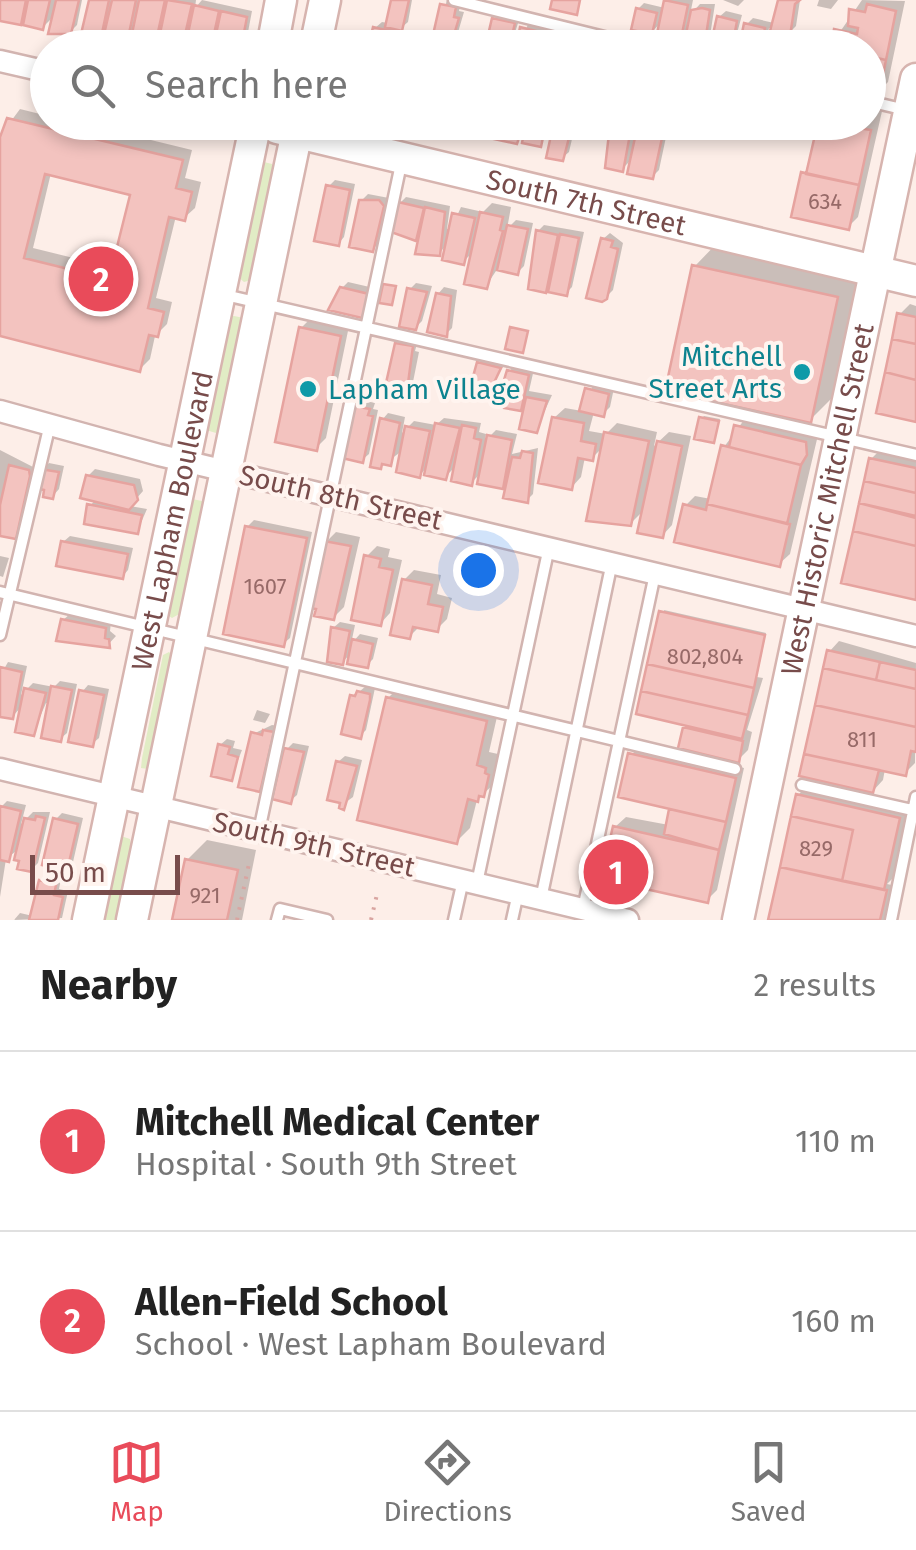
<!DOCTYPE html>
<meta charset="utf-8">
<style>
:root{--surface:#fff;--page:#f2f2f2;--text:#222;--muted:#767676;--line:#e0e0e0;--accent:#e94b5a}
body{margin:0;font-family:"Fira Sans",sans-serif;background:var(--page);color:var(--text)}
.scale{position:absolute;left:30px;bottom:25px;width:150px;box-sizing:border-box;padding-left:10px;border:5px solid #784c4b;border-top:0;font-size:28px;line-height:35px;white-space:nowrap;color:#784c4b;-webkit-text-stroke:8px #fff4ef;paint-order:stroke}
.you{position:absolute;left:478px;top:570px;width:35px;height:35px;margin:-25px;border:8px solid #fff;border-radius:50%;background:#1a73e8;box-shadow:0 0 0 15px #1a73e833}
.badge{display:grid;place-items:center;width:65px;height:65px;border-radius:50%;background:var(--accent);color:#fff;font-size:32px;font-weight:700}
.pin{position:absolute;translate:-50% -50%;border:5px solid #fff;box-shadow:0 2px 10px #0006}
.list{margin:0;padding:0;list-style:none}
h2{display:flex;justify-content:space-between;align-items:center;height:130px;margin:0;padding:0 40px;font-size:42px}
h2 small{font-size:32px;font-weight:400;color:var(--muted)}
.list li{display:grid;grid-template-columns:65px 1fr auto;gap:30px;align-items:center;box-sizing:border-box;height:180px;padding:0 40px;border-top:2px solid var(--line)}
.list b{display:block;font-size:38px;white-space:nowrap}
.list p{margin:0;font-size:32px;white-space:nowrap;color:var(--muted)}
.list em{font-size:32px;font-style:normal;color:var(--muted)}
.icon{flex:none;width:55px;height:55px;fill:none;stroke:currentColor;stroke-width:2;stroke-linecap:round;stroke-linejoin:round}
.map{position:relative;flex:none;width:916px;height:920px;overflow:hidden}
.search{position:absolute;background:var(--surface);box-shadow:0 5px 15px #0003;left:30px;right:30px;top:30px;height:110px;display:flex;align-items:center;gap:25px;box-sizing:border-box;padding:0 35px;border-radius:55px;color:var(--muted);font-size:38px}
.sheet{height:490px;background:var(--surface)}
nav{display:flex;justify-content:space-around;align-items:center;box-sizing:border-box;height:140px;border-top:2px solid var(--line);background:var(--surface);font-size:28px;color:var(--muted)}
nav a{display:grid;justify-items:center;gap:5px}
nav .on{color:var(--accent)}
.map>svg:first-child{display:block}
.green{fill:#e1ecc5}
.shadow{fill:#0003;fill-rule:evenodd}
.building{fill:#f3c3bf;stroke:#e6a39f;stroke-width:2.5;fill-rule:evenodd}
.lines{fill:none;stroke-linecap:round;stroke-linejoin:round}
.lane-casing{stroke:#d2b4b0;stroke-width:15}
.street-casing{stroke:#d2b4b0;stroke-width:25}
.secondary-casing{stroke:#d7b4af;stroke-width:35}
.path{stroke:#d9a5a1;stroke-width:4;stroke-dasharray:2.5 8;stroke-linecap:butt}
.lane{stroke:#fff;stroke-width:10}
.street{stroke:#fff;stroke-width:20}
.secondary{stroke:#fff;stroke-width:30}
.culture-dot{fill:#0f9aa8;stroke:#fff4ef;stroke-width:4}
.labels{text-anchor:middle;stroke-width:8;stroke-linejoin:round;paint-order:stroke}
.number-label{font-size:22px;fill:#976a68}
.street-label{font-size:28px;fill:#784c4b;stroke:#fff4ef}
.culture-label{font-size:28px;fill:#0d838f;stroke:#fff4ef;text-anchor:end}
</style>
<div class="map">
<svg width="916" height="920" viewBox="0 0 916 920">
<rect width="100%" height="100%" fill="#fdeee8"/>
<!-- green -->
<path class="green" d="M264,162L272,164L274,173L251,280L244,282L237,276L256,177Z
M229,315L244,318L223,420L216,433L206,430L205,419Z
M192,499L202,501L203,514L183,612L172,618L165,613Z
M169,652L174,657L148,769L141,768L142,758L163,655Z
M121,836L130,839L132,850L118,920H98Z"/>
<!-- shadow -->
<path class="shadow" d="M3,0H82L77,25L70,32L55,15L43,27L27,15L20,23L0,18Z
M91,0H196L195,8L202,0L252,11L245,48H160L162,36L139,47L132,46L134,37L125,46L108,27L100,36Z
M393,0H412L408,22L401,28L395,27L391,48H371L375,28L382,22L388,23Z
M447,0L461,1L459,11L464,12L454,46L433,48Z
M668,0H693L690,15L700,4H715L710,36L715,37L719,17L726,11L742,15L733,48H688V35L678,45L663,20L652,32L638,9L644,3L665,8Z
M723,0H744L738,6Z
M779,0H800L796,26L785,37L800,40L798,48H770L782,31L769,28L765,48H741L746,25L753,18L774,23Z
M819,0H838L831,9L817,6Z
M862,0L905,1L888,82L874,96L885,98L858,217L848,227L794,215L819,122H868V48H804L814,38L833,42Z
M501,13L520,17L510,48H493L494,19Z
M529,22L545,26L540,48H518Z
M559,31L576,35L573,48H551Z
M20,109L48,116V122H77L192,150L185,178L201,182L195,208L184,218L176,216L156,298L172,302L167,324L155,336L150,359L140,369L0,334V136ZM51,173L133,193L114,268L33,248Z
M445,122H470L461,131L444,127Z
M472,122H552L540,144L528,129L516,141L500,126L490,135Z
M556,122H576L569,152L562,158Z
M616,122L636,123L635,130L643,122L669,123L659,170L652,177L633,158L622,169L613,126Z
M335,180L355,184L344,237L338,244L329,186Z
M368,194L389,198L379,243L373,249L361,201Z
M406,197L450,206L447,229H451L461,207L483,212L492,203L511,207L507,229L516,220L533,223L524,266L518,272L498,268L486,286L473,252L463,262L448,244L439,253L421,239L394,231L400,203Z
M544,225L584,232L572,287L566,293L531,287L538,231Z
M610,233L623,243L613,290L606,297L603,239Z
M721,239L864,271L837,393L810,420L695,266Z
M348,282L374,288L362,315L342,288Z
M416,283L432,286L422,321L415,328L410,289Z
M444,287L457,290L452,328L446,334L438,294Z
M910,304L916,306V419L900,314Z
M311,318L349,326L326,438L316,448L301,328Z
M404,337L418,340L415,351L419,352L413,382L407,388L397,344Z
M485,357L506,362L491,386L479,363Z
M516,365L534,369L529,391L552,395L536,430L525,410L507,406L509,371Z
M594,383L614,388L610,407L603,414L594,412L589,431L606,434L617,423L657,432L654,446L669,432L691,436L672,525L662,536L645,509L630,524L604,446L592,458L585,457L581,477L571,488L554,418L565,408L582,411Z
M362,400L375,403L373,409L378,410L369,454L362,460L355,407Z
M388,413L405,417L402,433L414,421L436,425L444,418L481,423L479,432L486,434L485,441L496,430L517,434L512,454L538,448L533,494L527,500L510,479L502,486L482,472L471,483L456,466L445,477L428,466L420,475L402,451L380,467L382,420Z
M704,416L720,419L713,441L702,418Z
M747,416L818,435L790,554L779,564L685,506L695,496L711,499L724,447Z
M881,449L916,457V597L844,581L871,459Z
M0,450L35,468L22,530L15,536L0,533Z
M49,463L64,466L59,489L53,496L42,470Z
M95,469L140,479L143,491L130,506L147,509L137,532L90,506L96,499L88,476Z
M254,520L312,532L290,638L283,644L247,527Z
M336,532L360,537L344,607L334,617L326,542Z
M70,536L133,548L128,570L122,577L63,542Z
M377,546L390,549L388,557L402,560L390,613L380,624L367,556Z
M0,556L9,558L3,577L0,576Z
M414,570L441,575L437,594L452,598L447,619L437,629L420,626L409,637L404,580Z
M664,610L766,633L757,677L763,678L747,730L752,732L748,750L738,760L685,728L689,724Z
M70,614L111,622L110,631L116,636L105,648L59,639L63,620Z
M340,622L355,625L351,644L360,634L378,638L373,659L367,665L352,653L342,662L333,628Z
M839,641L916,663L915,763L905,773L885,769L883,780L873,791L829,652Z
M8,662L27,666L21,695L33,683L54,687L60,681L77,684L67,733L60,739L50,704L46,703L33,733L23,705L12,717L0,714V676Z
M402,684L499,708L489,752L498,754L497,760L502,761L497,781L477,800L470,828L456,842L388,698Z
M88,685L109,689L99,738L92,744L82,692Z
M366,686L375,688L366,730L360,736L353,697Z
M257,710L270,714L265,723L253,720Z
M272,725L279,726L265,783L259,790L253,734Z
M227,739L235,741L233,748L242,750L231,778L220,745Z
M293,743L309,746L297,795L290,801L287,749Z
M641,745L744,768L717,890L707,900L615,827L626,817L669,825L672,808L631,755Z
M345,756L362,760L353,797L342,805L338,762Z
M808,785L909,808L893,878L887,884L892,885L884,920H776L798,795Z
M7,801L26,805L21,824L33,812H50L38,863L31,870L20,848L6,859L0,897V808Z
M62,813L83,818L73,862L67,869L55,820Z
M207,840L256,850L242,920H174L187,860Z
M47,875L61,879L59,889L68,891L62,918L14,920L20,913L33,916L41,882Z"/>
<!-- building -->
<path class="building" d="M0,0H26L21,25L0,21Z
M28,0H50L43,30L23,25Z
M56,0H79L71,34H48Z
M89,0H109L101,38L81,34Z
M112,0H136L126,48L102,43Z
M139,0H165L155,46L129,48Z
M167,0L192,4L182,48H157Z
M391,0H409L402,31L385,27Z
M552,0H580L577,15L550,9Z
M664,0L688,5L679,48L655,43Z
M778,0H800L795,4L790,36L770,31Z
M440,4L456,7L454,17L459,18L450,48H430Z
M867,4L896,11L886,60L868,56V48H831L834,29L857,34L858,28L848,26L849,9L865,12Z
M194,5L219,11L211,48H185Z
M636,8L657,13L652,34L631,30Z
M702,8L710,10L705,42L709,48H683L691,10Z
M221,11L247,17L241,48H213Z
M717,16L737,21L732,48H710Z
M492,18L515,23L509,48H485Z
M744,23L765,28L761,48H739Z
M373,27L390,31L387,48H368Z
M520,27L540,32L537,48H516Z
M868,56L886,60L879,95L868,93Z
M7,118L183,160L176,188L192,192L185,221L169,217L148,308L164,312L158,337L149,335L140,372L0,336V137ZM45,174L130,195L109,279L24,258Z
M469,122H496L491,138L467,133Z
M498,122H524L517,144L494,139Z
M526,122H551L546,123L541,147L522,143Z
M554,122H573L563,161L546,158Z
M818,122L871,130L859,185L806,174Z
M638,124L664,129L653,179L627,174Z
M610,125L631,129L623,172L605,168Z
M801,172L859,185L849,230L791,217Z
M326,185L350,190L339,246L314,241Z
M359,200H379L384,206L373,252L349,247Z
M398,202L424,208L416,241L391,232Z
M425,207L445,212L440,256L415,254Z
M480,212L503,217L500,230L503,231L487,289L464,284Z
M452,213L475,218L464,265L442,260Z
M507,225L528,229L518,275L497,270Z
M536,230L558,235L546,293L528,289Z
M560,234L579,238L567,296L548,292Z
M601,238L613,241L611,247L618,249L607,299L602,302L586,298Z
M692,265L838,297L811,423L665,391Z
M383,284L396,286L392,305L379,303Z
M340,287L369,294L362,318L328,310Z
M407,288L427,292L416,330L399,327Z
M436,293L451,296L447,337L427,332Z
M897,313L916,317V344L892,339Z
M299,327L341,336L317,451L275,442Z
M510,327L528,331L523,353L505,349Z
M892,339L916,344V380L885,372Z
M395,343L413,346L407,391L386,383Z
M477,362L501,368L491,389L471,384Z
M507,370L529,375L521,411L504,408L505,401L498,400Z
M885,372L916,380V422L876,413Z
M585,388L609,394L604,417L579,411Z
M526,397L547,401L537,433L519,429Z
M353,406L370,409L368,415L373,416L363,463L342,458Z
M552,417L584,423L581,441L596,444L593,461L578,458L572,490L538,483Z
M699,417L719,421L714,443L694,439Z
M380,418L400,423L391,466L382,464L381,469L370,467Z
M435,423L460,428L446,480L424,475Z
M462,425L476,428L474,438L481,440L472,486L451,481Z
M734,425L806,442L807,455L801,465L729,447Z
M405,426L430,431L420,478L396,472Z
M604,432L649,441L631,526L586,521Z
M487,435L512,440L503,489L477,484Z
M657,441L682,446L663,538L637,533Z
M721,445L801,465L787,524L707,504Z
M522,451L533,453L528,503L503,498L512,457L520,458Z
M869,458L916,468V493L864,481Z
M9,465L29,470L30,476L16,539L0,536V505Z
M40,469L59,472L53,499L43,497L44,490L36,488Z
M86,475L134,485L138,500L129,510L80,498Z
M864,481L916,493V516L859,503Z
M859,503L916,518V546L853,531Z
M87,504L142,515L138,534L84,524Z
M683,504L706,510L707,504L790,524L780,567L674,542Z
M245,526L307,538L284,647L223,634Z
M853,531L916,546V600L841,583Z
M61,541L128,554L123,579L56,566Z
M324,541L351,546L334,620L314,616L316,609L310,608Z
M364,555L381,559L379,567L393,570L381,626L351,620Z
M402,579L432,585L428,604L443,607L438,632L413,627L410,639L390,635Z
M659,611L765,635L754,688L647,664Z
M61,619L106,628L105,638L109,639L110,648L56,641Z
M331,627L350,631L343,665L327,662Z
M352,639L373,644L368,668L347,664Z
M827,650L880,662L876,680L823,668Z
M880,662L916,670V689L876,680Z
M647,664L754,688L748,715L641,691Z
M0,667L22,672L13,719L0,717Z
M823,668L916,689V727L815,705Z
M51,686L72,690L61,742L41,738Z
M24,688L46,693L34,736L15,732Z
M79,690L104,695L93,747L68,742Z
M357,691L370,694V700L361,739L341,734L350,695L355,696Z
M641,691L748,715L742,739L636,714Z
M386,697L487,721L477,765L486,768L485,773L489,775L484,797L479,796L478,802L468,799L457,844L357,820Z
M815,705L916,727V752L911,751L906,776L804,754Z
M683,727L743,741L739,763L678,748Z
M263,730L274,732L260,792L238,787L251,732L262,735Z
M218,744L230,747L228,754L238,757L232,781L211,776Z
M284,748L304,752L291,804L272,799Z
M628,753L736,778L726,822L618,797Z
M804,754L879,770L873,793L799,776Z
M336,761L357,766L344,810L339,808L340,803L327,800Z
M796,794L900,818L884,890L842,881L853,830L791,816Z
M0,806L21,811L9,862L0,860Z
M669,809L726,822L719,850L664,834Z
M36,816L45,818L32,872L17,869L19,861L14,860L24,818L35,820Z
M791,816L853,830L842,881L780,867Z
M53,818L78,824L67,871L42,865Z
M613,826L719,850L708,903L601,879Z
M185,859L238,870L227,920H172Z
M780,867L887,890L880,920H768Z
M39,880L56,885L54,895L63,897L58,920H29Z"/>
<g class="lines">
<!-- lane casing -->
<g class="lane-casing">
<path id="lane" d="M454,0L649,48
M868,101L906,110
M225,295L916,455
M0,592L735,769
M0,635L50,424
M802,785L916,811
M259,831L401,164
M477,883L549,547
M541,899L612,562
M583,909L655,574
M277,920L280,909L327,920
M454,920L463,880
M512,920L518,893
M891,920L916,797"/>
</g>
<!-- street casing -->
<g class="street-casing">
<path id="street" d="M0,61L48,72
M0,411L159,455L916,636
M0,769L628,920"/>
</g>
<!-- secondary casing -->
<g class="secondary-casing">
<g id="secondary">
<path d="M272,48L281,0"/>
<path d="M315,48L325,0"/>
<path id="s1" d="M277,128L916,281"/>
<path id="s2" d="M88,920L256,122"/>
<path d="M132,920L299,122"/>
<path id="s3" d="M738,920L916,79"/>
</g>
</g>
<!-- path -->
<path class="path" d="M237,920L250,859
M371,920L378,890"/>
<!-- lane -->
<use href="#lane" class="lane"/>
<!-- street -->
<use href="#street" class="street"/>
<!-- secondary -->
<use href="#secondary" class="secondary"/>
</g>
<!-- markers -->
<g class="culture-dot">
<circle cx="802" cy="372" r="10"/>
<circle cx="308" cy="389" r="10"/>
</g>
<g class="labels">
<!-- number labels -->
<g class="number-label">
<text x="825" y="209">634</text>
<text x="265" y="594">1607</text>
<text x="705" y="664">802,804</text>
<text x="862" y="747">811</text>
<text x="816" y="856">829</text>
<text x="205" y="903">921</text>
</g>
<!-- street labels -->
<g class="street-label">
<text dy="10" stroke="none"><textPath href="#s1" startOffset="318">South 7th Street</textPath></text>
<text transform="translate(341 497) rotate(13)" y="10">South 8th Street</text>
<text dy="10" stroke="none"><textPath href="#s3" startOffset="430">West Historic Mitchell Street</textPath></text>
<text dy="10" stroke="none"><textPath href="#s2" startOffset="408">West Lapham Boulevard</textPath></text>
<text transform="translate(314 844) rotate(13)" y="10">South 9th Street</text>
</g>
<!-- culture labels -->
<g class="culture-label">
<text x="782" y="366">Mitchell<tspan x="782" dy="32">Street Arts</tspan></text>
<text x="328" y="399" text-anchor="start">Lapham Village</text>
</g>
</g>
</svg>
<div class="scale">50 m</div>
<div class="you"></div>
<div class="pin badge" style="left:616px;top:872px">1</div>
<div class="pin badge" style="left:101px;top:279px">2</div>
<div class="search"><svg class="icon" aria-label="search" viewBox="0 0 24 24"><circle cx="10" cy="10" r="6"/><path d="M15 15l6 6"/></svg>Search here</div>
</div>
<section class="sheet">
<h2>Nearby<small>2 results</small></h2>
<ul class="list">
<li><span class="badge">1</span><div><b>Mitchell Medical Center</b><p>Hospital · South 9th Street</p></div><em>110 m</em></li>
<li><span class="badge">2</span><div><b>Allen-Field School</b><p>School · West Lapham Boulevard</p></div><em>160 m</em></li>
</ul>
</section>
<nav>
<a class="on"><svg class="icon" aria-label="map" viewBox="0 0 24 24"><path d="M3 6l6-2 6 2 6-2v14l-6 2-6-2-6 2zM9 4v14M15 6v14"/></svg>Map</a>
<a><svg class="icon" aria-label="directions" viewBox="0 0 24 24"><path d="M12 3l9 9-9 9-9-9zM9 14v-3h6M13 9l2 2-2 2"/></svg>Directions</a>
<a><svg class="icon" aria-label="saved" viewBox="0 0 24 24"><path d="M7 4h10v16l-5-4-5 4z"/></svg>Saved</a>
</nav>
